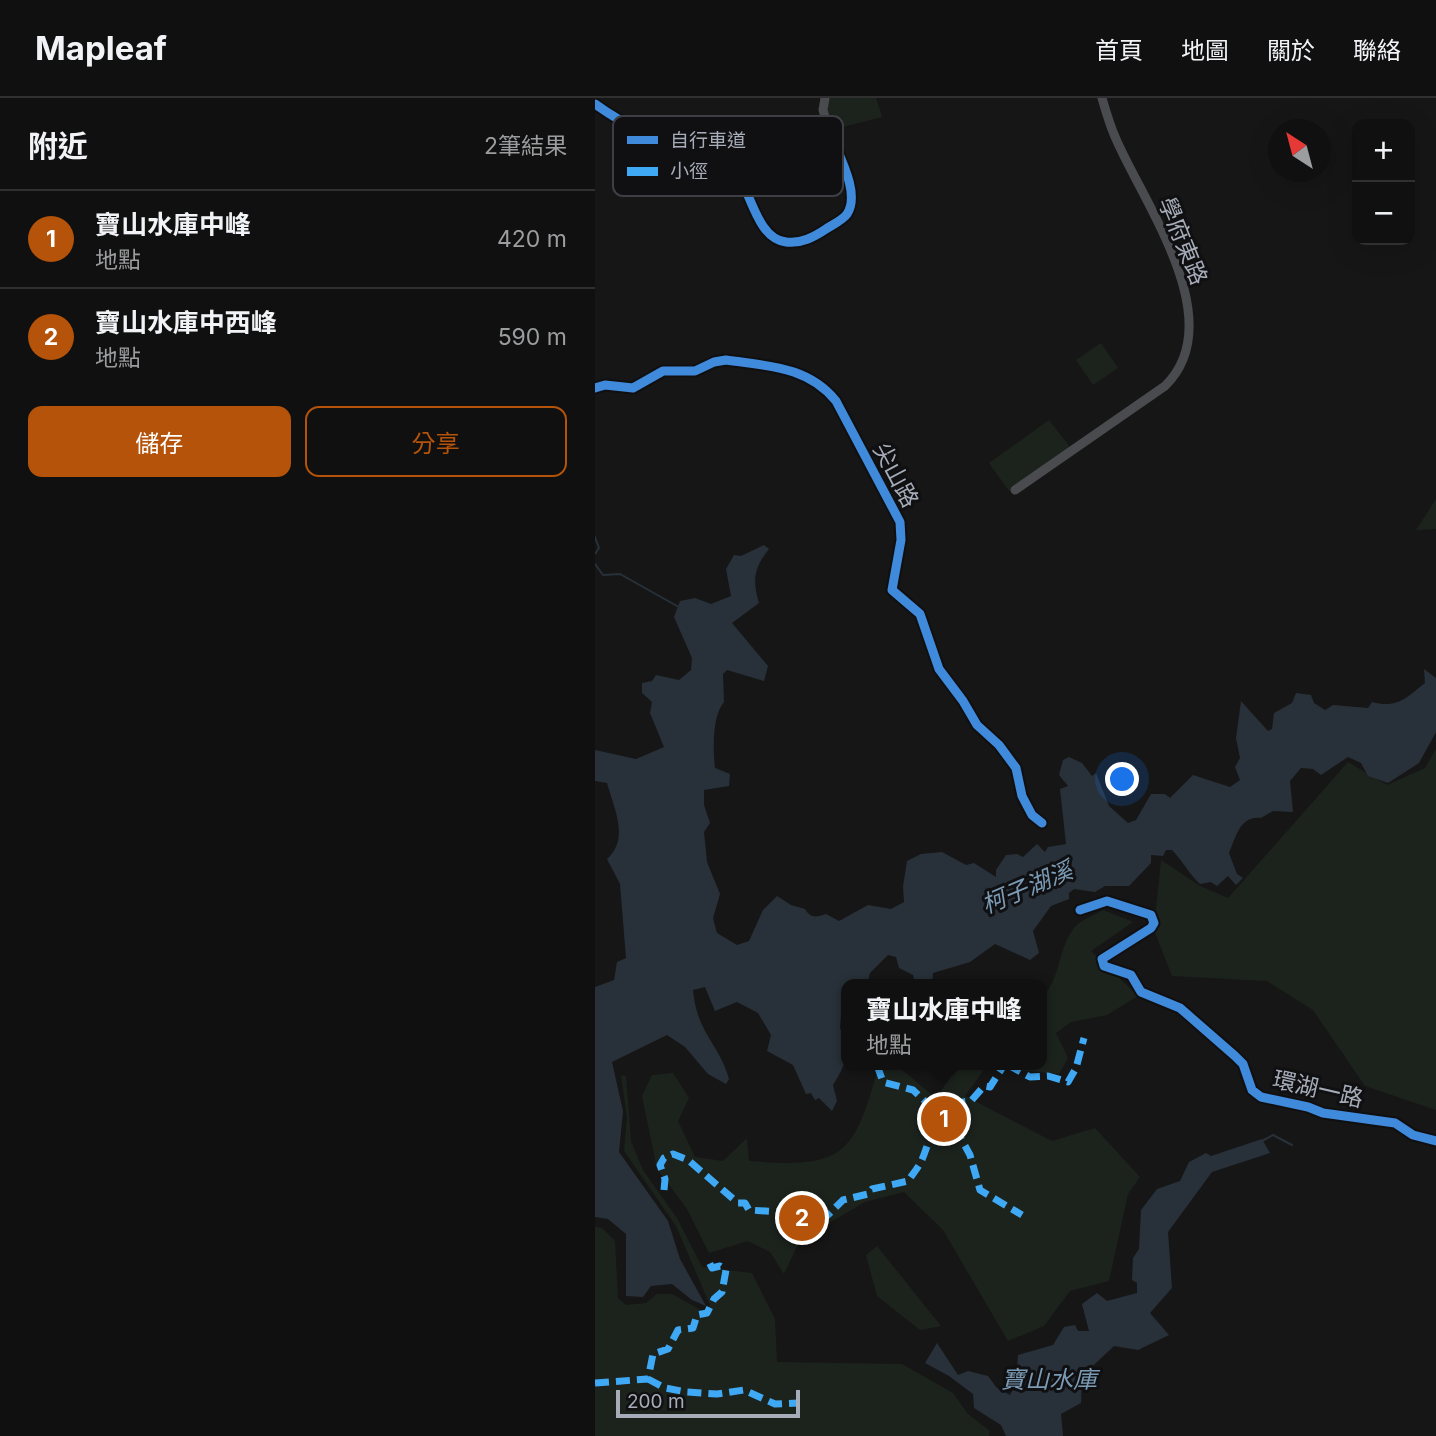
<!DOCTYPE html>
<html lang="zh-TW">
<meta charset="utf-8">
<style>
:root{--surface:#101010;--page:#191919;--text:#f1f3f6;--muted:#9c9d9f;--line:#303030;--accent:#b45309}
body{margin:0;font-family:Inter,"Noto Sans TC",sans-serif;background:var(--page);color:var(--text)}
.controls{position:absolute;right:21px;top:21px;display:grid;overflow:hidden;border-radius:14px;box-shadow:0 7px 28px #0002}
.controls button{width:63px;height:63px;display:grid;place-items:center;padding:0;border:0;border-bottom:2px solid var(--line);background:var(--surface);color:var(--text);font:35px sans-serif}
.compass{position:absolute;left:673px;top:21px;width:63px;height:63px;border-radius:50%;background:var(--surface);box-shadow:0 7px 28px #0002;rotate:324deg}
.scale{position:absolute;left:21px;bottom:18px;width:184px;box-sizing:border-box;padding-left:7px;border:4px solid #a6acb8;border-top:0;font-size:19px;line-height:24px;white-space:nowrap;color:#a6acb8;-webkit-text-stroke:5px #101012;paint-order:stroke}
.you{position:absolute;left:528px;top:682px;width:24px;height:24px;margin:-18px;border:5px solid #fff;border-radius:50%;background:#1a73e8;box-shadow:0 0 0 10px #1a73e833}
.badge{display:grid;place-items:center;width:46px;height:46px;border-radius:50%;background:var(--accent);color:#fff;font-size:23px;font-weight:700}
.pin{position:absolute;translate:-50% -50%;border:4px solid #fff;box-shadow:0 2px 7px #0006}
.popup{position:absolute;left:246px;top:881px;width:206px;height:91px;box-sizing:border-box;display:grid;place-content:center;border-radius:14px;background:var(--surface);filter:drop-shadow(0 2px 5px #0005);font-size:23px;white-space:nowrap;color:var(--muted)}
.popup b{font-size:26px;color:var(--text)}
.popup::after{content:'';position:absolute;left:50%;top:100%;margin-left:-14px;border:14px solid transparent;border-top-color:var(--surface)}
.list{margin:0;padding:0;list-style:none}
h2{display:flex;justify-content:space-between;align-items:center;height:91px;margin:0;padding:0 28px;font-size:30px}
h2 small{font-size:23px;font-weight:400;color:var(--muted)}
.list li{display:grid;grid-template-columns:46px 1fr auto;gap:21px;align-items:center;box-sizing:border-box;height:98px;padding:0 28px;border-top:2px solid var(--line)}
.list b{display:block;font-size:26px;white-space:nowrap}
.list p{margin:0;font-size:23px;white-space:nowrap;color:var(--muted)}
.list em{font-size:23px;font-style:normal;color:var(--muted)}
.actions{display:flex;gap:14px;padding:21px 28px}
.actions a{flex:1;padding:16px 0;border:2px solid var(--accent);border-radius:14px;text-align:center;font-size:24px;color:var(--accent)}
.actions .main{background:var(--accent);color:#fff}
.map{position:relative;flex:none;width:841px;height:1338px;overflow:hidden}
header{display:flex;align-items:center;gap:42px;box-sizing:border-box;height:98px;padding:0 35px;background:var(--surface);border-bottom:2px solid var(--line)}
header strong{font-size:33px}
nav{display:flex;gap:38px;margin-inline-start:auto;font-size:24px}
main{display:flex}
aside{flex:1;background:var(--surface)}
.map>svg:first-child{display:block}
.green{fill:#1c231d}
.water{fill:#283139}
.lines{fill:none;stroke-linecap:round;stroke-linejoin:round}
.stream{stroke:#283139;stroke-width:2}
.minor{stroke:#4a4b4f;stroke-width:9}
.quiet{stroke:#3fa9f5;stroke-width:7;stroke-dasharray:14 7;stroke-linecap:butt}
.cycleway-casing{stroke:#101012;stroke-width:13}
.cycleway{stroke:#408adc;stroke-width:9}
.labels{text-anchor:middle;stroke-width:6;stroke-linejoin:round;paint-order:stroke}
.street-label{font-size:23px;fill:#a6acb8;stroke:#101012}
.water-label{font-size:24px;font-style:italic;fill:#7b9bb5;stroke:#101012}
.key{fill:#101012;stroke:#3d3f44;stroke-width:2}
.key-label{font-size:19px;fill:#a6acb8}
</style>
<header>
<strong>Mapleaf</strong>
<nav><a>首頁</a><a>地圖</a><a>關於</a><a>聯絡</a></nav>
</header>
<main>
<aside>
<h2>附近<small>2筆結果</small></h2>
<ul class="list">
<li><span class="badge">1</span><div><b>寶山水庫中峰</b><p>地點</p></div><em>420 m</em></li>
<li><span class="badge">2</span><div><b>寶山水庫中西峰</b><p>地點</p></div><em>590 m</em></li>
</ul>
<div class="actions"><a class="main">儲存</a><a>分享</a></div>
</aside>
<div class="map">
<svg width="841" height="1338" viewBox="0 0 841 1338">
<rect width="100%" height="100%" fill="#161616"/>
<!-- green -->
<path class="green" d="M231,0H281L287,19L240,31L229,3Z
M506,245L523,270L498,287L481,262Z
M454,322L475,349L414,393L394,365Z
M841,401V431L821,432Z
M841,651V1012L770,988L718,912L672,883L577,878L559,832L566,762L605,788L633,800L753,664L792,687L830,670Z
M508,812L538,824L496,853L543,898L512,917L476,924L461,935L473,960L464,976L391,969L370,998L457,1043L500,1030L545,1079L533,1096L514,1183L475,1193L449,1228L413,1243L348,1132L309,1094L270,1104L205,1142L189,1176L175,1154L153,1143L114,1155L92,1111L62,1071L47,998L57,977L78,975L94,1000L83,1023L100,1059L128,1063L152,1040L154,1063C250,1071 259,1057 284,967H301L341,1000L364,967H447V899C467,882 462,845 483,826C490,820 500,817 508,812Z
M26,977L31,978L36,1043L48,1072L82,1120L107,1169L157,1175L180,1221L182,1264L307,1266L358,1295L373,1316L395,1333L394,1338H0V1129L7,1130L20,1143L23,1200L31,1207L51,1205L62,1196H77L109,1214L115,1207L81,1128L29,1053L32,1019Z
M282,1148L346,1228L325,1232L282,1198L271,1157Z"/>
<!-- water -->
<path class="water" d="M169,447L174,451C159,470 157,482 164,505L137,525L173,568L169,583L132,572L128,576L129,604C117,618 118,652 120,670L135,676L134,688L109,692V707L115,725L109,734L112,764L125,796L118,820L122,835L142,847L154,843L168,812L182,798L196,807L210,811C216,821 221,819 231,816L244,823L273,807L296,811L309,804L308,788L312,763L326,756L347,754L371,767L379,765L401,779V772L411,757L422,756L428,759L442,746L450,754L453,749L471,746L465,691L473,688L464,677L468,662L474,659L487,665L497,678L501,675L514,708L533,725L541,722L556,696H570L575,700L598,677L635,689L645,682L640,669L645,660L641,640L646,603L673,633L677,631L679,615L697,605L701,595L716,597L719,605L730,612L738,607L773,610L777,604C803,611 812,599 830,585L829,571L841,580V634L824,665L793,685L773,678L766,665L753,659L726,677L718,671L706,670L695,683L698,714L678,713L666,720C645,717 641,739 634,755L642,776L648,780L641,787L633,778L622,788L616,784L605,786C593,775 588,763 577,752H571L568,758L556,757V765L534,788H510L500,794L479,791L474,795V801L456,808L438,833L444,855L435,862L400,846L375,864L338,875L337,886H320L318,877L304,870L301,859L293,857L275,875L272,886H251V917L246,918L245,930C258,950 250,969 238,987L242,1003L237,1013L224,1000L220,1002L216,995L211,996L198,967L172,953L176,937L163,915L142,904L120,913L110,889L98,892C102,936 124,945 134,981L131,986L113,976L90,949L72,937L17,964L28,1013L24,1054L73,1123L85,1161L111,1208L97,1202L77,1186L56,1188L48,1199L31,1198V1136L13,1121L0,1119V889L19,882L22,864L31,860L25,786L12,761C35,740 19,711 12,685L0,683V652L41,661L69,649L55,615L57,604L47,595V585L57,583L61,577L84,582L96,572L97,560L79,519L85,503L100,500L116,506L136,498L131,471L139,457L146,458Z
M667,1041L675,1055L617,1074L573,1134L577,1190L555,1215L574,1237L543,1252L519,1248L487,1278L486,1305L466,1316L468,1338H411L406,1327L379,1310L378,1296L354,1278L330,1265L342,1245L363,1277L373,1273L393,1278L402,1290L415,1297L421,1286L423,1257L458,1247L469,1229L480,1227L483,1233H494L487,1206L502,1195L512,1203L542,1195V1185L537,1182L538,1160L544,1151L546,1112L562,1091L585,1083L594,1064L611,1055L616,1058Z"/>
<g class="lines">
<!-- stream -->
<path class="stream" d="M0,439L4,450L0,456
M0,466L8,477L25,476L82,508
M667,1043L678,1037L697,1047"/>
<!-- minor -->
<path class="minor" d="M230,0L228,12L235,35
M0,6C29,27 57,41 94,42C101,42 108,39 115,39C163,44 189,65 235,35C243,56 266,95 252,116C248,122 237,127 231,131C219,139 206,146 191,144C163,141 156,96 143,77C131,61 114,50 97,42
M0,290L10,287L38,290L68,273H100L119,264L131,262C172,268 213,268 241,303L305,424L306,442L297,492L325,516L344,571L368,603L382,627L404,647L421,670L427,698L437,717L447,725
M420,392L570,288C636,224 549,106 521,41C515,28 511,14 507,0
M485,812L512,803L556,817L559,825L556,830L507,861L509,868L536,877L546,894L585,910L640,958L648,966L657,992L666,999L713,1009L728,1015L800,1025L818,1037L841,1043"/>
<!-- quiet -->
<path class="quiet" d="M282,967L288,984L318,992L362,1033L375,1057L385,1092L427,1117
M413,967L435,979L453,978L473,984L481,970L489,940
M69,1092L70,1081L65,1067L69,1060L78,1056L93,1062L143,1105H150L154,1112L233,1117L248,1102L273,1096L277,1091L313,1083C317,1077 322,1071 326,1064C338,1037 339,1005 376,1003L389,988L395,989L409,967
M53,1281L70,1290L92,1294L122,1296L149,1292L180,1306L203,1305
M0,1285L53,1281L58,1256L73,1251L83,1232L98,1230L102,1217L112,1215L119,1201L127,1194L131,1172L125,1168L117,1170L112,1160"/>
<!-- cycleway casing -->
<g class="cycleway-casing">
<path id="cycleway" d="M0,6C29,27 57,41 94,42C101,42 108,39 115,39C163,44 189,65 235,35C243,56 266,95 252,116C248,122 237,127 231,131C219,139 206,146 191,144C163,141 156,96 143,77C131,61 114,50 97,42
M0,290L10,287L38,290L68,273H100L119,264L131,262C172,268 213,268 241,303L305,424L306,442L297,492L325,516L344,571L368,603L382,627L404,647L421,670L427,698L437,717L447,725
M485,812L512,803L556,817L559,825L556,830L507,861L509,868L536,877L546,894L585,910L640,958L648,966L657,992L666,999L713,1009L728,1015L800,1025L818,1037L841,1043"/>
</g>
<!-- cycleway -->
<use href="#cycleway" class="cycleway"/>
</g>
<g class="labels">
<!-- street labels -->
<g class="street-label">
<text transform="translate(588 143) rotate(68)" y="8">學府東路</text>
<text transform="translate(301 377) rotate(62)" y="8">尖山路</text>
<text transform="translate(723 991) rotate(13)" y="8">環湖一路</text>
</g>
<!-- water labels -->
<g class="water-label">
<text transform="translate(432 790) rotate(-23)" y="8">柯子湖溪</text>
<text x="454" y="1290">寶山水庫</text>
</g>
</g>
<!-- legend -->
<rect x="18" y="18" width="230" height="80" rx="10" class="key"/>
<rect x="32" y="38" width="31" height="8" fill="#408adc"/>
<rect x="32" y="69" width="31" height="9" fill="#3fa9f5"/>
<g class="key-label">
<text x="75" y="49">自行車道</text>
<text x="75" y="80">小徑</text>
</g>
</svg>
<div class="controls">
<button>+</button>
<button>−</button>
</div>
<svg class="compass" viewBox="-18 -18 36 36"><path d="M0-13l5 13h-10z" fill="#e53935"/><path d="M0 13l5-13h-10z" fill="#9c9d9f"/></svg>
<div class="scale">200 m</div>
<div class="you"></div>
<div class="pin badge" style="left:349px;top:1021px">1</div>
<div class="popup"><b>寶山水庫中峰</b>地點</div>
<div class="pin badge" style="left:207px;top:1120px">2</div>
</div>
</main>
